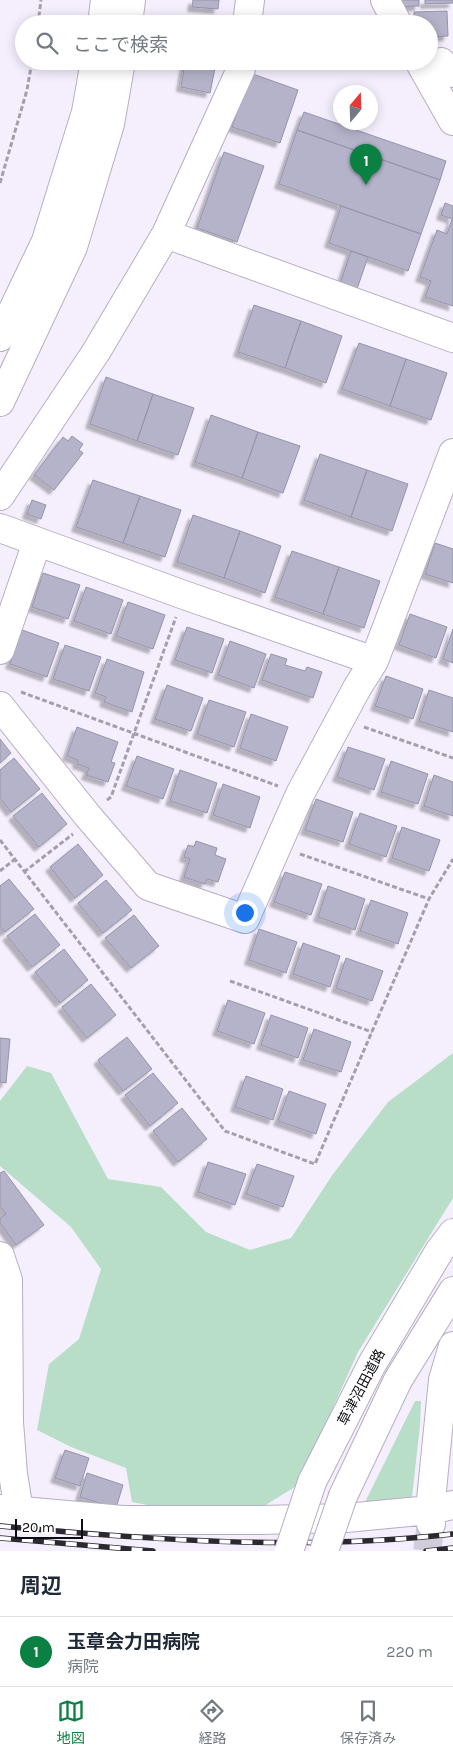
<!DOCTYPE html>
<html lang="ja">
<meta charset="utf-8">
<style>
:root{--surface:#fff;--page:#f6f6f7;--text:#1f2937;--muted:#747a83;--line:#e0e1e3;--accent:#0b8043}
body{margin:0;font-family:Karla,"Noto Sans JP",sans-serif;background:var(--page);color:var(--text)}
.compass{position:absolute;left:333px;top:85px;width:45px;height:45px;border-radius:50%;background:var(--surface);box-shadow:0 2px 12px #0003;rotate:19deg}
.scale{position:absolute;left:15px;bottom:12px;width:68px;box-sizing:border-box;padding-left:5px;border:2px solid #0f0b13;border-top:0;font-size:14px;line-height:18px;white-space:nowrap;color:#0f0b13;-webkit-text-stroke:4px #fff;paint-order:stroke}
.you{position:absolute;left:244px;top:912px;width:18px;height:18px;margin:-12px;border:4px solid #fff;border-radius:50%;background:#1a73e8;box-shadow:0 0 0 8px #1a73e833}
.badge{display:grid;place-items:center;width:32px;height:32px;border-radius:50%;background:var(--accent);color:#fff;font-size:16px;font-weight:700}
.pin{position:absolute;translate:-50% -41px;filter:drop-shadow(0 1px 2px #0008)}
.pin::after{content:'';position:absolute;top:26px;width:18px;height:15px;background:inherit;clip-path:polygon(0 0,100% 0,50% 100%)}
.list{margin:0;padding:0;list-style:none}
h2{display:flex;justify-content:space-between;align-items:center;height:65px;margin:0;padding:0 20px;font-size:21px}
h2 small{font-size:16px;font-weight:400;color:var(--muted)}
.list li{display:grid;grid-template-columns:32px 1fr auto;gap:15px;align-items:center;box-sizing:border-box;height:70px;padding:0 20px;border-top:1px solid var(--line)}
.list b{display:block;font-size:19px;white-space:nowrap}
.list p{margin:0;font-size:16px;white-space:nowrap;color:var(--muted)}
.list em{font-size:16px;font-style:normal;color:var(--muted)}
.icon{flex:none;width:28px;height:28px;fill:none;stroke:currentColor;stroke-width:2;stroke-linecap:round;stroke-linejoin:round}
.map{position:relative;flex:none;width:453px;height:1551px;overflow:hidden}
.search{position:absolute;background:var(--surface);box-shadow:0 2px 12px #0003;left:15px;right:15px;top:15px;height:55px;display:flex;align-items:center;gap:12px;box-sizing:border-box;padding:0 18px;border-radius:28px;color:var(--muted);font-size:19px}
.sheet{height:135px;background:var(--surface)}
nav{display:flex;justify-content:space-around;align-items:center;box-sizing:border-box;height:70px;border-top:1px solid var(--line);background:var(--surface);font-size:14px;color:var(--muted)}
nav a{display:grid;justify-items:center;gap:2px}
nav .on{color:var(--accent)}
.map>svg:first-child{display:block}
.green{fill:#b8dec7}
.building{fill:#b4b3ca;stroke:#9594aa;filter:url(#shadow)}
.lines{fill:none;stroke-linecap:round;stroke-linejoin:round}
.minor-tunnel{stroke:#d2cdda;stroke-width:28;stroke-dasharray:28 14;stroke-linecap:butt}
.minor-casing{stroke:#b7aec3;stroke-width:30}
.path{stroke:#a49fab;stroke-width:3;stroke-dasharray:5 2.5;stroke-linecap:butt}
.minor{stroke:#fff;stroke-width:28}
.rail-casing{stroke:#2c2830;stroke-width:5.5}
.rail{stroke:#fff;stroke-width:4;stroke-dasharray:11;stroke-linecap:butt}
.minor-bridge-casing{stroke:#b7aec3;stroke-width:30;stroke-linecap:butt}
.minor-bridge{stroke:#fff;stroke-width:28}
.labels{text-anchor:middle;stroke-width:5;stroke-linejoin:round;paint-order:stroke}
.street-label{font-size:14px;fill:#0f0b13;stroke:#fff}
</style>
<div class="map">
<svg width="453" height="1551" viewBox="0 0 453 1551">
<defs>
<filter id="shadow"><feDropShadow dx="-4.5" dy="4.5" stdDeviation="1" flood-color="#0004"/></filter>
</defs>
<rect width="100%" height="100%" fill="#f5effd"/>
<!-- green -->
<path class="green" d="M453,1053V1198L358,1352L298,1485L256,1511L183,1512L132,1502L126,1468L71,1447L37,1430L49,1364L79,1339L101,1269L71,1227L0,1166V1101L27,1066L51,1073L108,1179L161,1187L206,1232L250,1250L291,1238L333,1174L388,1102Z
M415,1401H421L420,1425L412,1497L407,1503L364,1504Z"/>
<!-- building -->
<path class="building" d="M193,0H219L218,9L192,7Z
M394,0H419V6L394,7Z
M425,0H453V3L425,4Z
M447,11L448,36L429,37V24H414V12Z
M193,19L218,21V24H193Z
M185,63L215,68L210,93L181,87Z
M250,73L298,90L280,143L232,127Z
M304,112L446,161L440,180L297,130Z
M297,130L440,180L421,234L279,184Z
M224,152L264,166L237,242L197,228Z
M445,203L453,206V306L425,297L431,281L420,277L437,230L447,234L452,219L441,215Z
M341,206L421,234L408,271L329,243Z
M351,251L368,257L357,289L340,284Z
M254,305L301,321L285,368L238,352Z
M301,321L342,336L326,383L285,368Z
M359,343L406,359L390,406L342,389Z
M406,359L447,373L431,420L390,406Z
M106,377L153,394L137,441L90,424Z
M153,394L194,408L178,455L137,441Z
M211,415L258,432L242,478L195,462Z
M258,432L300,446L283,493L242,478Z
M72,436L83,444L79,450L83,453L54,490L34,475L63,437L68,441Z
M320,454L367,470L351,517L304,500Z
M367,470L408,484L392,531L351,517Z
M93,480L140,496L123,543L76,527Z
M140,496L181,510L165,557L123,543Z
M32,500L46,505L41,519L27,514Z
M193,515L240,531L224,578L177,562Z
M240,531L281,546L265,593L224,578Z
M435,543L453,549V583L425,574Z
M292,551L339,567L323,614L275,597Z
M339,567L380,581L364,628L323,614Z
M43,573L80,585L68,619L32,607Z
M86,587L123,600L111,634L74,621Z
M128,602L165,615L153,649L116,636Z
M410,614L447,627L436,658L399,645Z
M187,627L224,639L212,673L175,660Z
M453,629V663L443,659Z
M22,630L59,643L47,677L10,664Z
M230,641L266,654L254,688L218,675Z
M65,645L101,657L89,691L53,679Z
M271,654L287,659L285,665L305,671L307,667L322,672L313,698L262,680Z
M107,659L144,672L132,712L104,702L106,697L95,693Z
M386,676L423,689L413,719L375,706Z
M167,685L203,698L191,731L155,719Z
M429,690L453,698V732L419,721Z
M209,700L246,712L234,747L197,734Z
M251,714L288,727L276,761L240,748Z
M77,727L118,742L111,762L115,763L108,782L86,775L89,768L77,764L78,760L67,756Z
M0,739L11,753L0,763Z
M348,747L385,759L374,790L337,777Z
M137,756L174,769L163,799L126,786Z
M14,758L40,789L11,812L0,798V770Z
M391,761L428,774L418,804L381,792Z
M180,770L217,783L207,813L170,801Z
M434,775L453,782V816L424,806Z
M223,784L260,797L250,828L213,815Z
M42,793L67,824L39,847L13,816Z
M316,799L353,812L343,842L305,830Z
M360,813L397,826L386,857L349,844Z
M402,827L440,840L429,871L392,858Z
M196,841L217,848L215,855L226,859L218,882L207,879L205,884L184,877L190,859L184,857L188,845L194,847Z
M78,844L103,875L75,898L50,867Z
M285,872L322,884L311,915L274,902Z
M9,879L34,909L5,932L0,926V886Z
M106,880L132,910L103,933L78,903Z
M328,886L365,899L355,930L318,917Z
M371,900L408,913L398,944L360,931Z
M35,914L60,945L32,967L7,936Z
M134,915L159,946L131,968L105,938Z
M259,929L297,942L286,973L249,960Z
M303,943L340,956L330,987L293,974Z
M64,949L88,980L60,1003L35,972Z
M346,958L383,971L372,1001L336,988Z
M91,984L116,1015L87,1038L62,1007Z
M228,1000L265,1013L254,1044L217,1031Z
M271,1015L308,1028L298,1058L261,1045Z
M314,1029L351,1042L341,1072L303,1060Z
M127,1037L152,1069L123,1091L98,1060Z
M0,1038L10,1039L6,1083L0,1082Z
M153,1073L178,1103L150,1126L125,1095Z
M246,1076L283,1089L273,1120L235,1107Z
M289,1091L326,1104L316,1134L278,1121Z
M182,1108L207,1139L178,1162L153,1131Z
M208,1162L246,1174L235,1205L198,1192Z
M257,1164L294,1176L283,1207L246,1194Z
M4,1171L44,1225L16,1245L0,1223V1218L6,1214L0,1206V1173Z
M65,1450L89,1458L80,1486L55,1478Z
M87,1473L123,1485L116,1508L80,1497Z"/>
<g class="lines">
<!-- minor-tunnel -->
<path class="minor-tunnel" d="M427,1551L431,1524"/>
<!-- minor casing -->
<g class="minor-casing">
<path id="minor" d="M385,0L398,24
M102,24L105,0
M128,24L131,0
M247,24L250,0
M419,61L453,121
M441,62L453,73
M166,234L453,338
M0,337L46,241L86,112L95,61
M0,402L73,247L110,124L121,61
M0,496L96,352L166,234L241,69L242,61
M0,528L184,595L374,661
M0,650L37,542
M0,706L87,815L148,886L245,919L300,794L357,688L374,661L453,453
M0,1256L8,1280L9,1422L13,1474L19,1511
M312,1482L372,1364L440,1250L453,1233
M343,1496L398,1380L453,1291
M0,1509L123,1520H260L346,1518L430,1510L453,1505
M431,1524L430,1510L443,1380L453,1346"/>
</g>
<!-- path -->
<path class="path" d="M38,24L41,0
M0,183L27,90L32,61
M21,692L278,786
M364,727L453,758
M107,800L111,797L176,617
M0,840L225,1131L315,1164L429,899L453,859
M300,854L429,899
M0,871L14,860
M24,872L73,834
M230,981L372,1032"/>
<!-- minor -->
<use href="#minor" class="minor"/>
<!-- rail casing -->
<g class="rail-casing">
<path id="rail" d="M0,1526C150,1540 303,1551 453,1534
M0,1538L153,1551
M426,1551L453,1548"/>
</g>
<!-- rail -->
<use href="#rail" class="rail"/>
<!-- minor-bridge casing -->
<g class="minor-bridge-casing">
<path id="minor-bridge" d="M289,1551L312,1482
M324,1551L343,1496"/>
</g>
<!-- minor-bridge -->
<use href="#minor-bridge" class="minor-bridge"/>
</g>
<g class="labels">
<!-- street labels -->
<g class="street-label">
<text transform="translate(361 1387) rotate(-62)" y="5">草津沼田道路</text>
</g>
</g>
</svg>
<svg class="compass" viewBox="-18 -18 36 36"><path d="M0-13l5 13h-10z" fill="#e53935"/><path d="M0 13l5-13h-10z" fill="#747a83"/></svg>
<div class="scale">20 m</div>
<div class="you"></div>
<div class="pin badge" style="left:366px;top:185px">1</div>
<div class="search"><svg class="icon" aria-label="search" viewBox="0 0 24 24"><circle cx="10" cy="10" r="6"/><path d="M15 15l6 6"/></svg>ここで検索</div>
</div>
<section class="sheet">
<h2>周辺<small></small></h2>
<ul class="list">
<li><span class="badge">1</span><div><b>玉章会力田病院</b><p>病院</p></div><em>220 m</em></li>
</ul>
</section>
<nav>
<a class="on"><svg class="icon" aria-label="map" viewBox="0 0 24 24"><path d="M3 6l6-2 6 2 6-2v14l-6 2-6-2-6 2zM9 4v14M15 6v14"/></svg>地図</a>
<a><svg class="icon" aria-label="directions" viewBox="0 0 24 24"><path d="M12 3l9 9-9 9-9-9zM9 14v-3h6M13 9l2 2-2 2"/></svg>経路</a>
<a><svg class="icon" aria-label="saved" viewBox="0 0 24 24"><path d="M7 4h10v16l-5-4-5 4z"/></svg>保存済み</a>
</nav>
